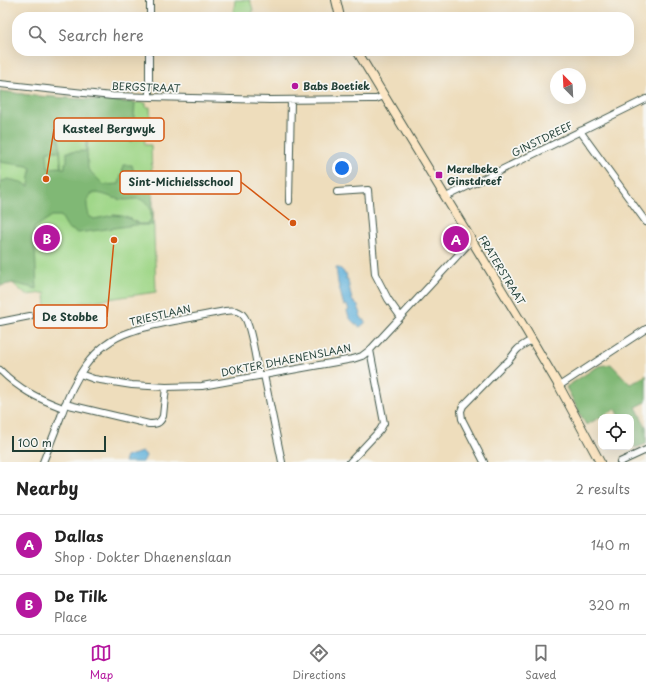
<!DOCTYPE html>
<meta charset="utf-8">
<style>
:root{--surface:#fff;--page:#f2f2f2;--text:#222;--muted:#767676;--line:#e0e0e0;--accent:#b5179e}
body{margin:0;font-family:"Playpen Sans",sans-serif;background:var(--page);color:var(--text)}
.controls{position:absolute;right:12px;bottom:12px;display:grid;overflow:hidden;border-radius:8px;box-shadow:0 4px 16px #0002}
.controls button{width:36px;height:36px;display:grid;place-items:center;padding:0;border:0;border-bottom:1px solid var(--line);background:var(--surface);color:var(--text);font:20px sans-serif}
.compass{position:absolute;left:550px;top:68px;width:36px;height:36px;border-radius:50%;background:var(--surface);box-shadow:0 4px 16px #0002;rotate:336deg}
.scale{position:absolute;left:12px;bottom:10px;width:94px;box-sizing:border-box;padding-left:4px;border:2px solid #1f3d34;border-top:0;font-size:11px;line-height:14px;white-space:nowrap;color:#1f3d34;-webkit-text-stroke:3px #f6f6f2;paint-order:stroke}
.you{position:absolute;left:342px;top:168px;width:14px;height:14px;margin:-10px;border:3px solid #fff;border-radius:50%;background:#1a73e8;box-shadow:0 0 0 6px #1a73e833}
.badge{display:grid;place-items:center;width:26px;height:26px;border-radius:50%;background:var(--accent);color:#fff;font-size:13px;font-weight:700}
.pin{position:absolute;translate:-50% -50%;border:2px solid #fff;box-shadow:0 1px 4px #0006}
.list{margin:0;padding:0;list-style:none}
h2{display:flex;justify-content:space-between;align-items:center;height:52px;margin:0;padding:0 16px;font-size:17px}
h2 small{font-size:13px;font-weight:400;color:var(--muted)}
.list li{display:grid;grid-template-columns:26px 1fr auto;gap:12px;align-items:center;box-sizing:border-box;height:60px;padding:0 16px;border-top:1px solid var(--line)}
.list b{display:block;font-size:15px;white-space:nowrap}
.list p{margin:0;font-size:13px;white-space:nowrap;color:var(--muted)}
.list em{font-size:13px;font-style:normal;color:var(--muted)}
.icon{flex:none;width:22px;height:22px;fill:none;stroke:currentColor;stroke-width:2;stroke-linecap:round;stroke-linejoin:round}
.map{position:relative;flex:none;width:646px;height:462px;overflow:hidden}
.search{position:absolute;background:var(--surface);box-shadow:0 4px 16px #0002;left:12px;right:12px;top:12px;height:44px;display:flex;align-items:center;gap:10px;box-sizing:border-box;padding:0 14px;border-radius:16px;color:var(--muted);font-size:15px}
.sheet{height:172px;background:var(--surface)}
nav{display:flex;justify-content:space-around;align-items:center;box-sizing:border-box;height:56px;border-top:1px solid var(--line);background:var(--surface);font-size:11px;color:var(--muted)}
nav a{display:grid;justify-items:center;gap:2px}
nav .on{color:var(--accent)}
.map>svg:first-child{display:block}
.green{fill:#a0d789;stroke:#608a5e}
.forest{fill:#80b875;stroke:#507a54;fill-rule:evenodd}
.water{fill:#5fb0da;stroke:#3f7687}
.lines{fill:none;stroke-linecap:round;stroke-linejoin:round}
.street-casing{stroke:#3e5548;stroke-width:8}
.secondary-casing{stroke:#3e5548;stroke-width:10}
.street{stroke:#fff;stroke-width:6}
.secondary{stroke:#fce6c4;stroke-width:8}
.poi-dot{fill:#b5179e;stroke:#f6f6f2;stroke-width:1.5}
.labels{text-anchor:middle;stroke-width:3.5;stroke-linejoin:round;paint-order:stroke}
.poi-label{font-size:10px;font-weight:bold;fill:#1f3d34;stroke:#f6f6f2;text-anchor:start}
.street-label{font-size:10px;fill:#1f3d34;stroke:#f6f6f2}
.leader{fill:none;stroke:#d45610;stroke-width:1.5}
.callout-dot{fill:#d45610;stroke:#f6f6f2;stroke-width:1.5}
.callout{fill:#f6f6f2;stroke:#d45610;stroke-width:1.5}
.callout-label{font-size:11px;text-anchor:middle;font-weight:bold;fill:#1f3d34}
</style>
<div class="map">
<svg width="646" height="462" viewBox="0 0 646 462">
<rect width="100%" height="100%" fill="#f6f6f2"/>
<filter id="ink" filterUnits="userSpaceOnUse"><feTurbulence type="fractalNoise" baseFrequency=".025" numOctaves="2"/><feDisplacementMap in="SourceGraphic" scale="8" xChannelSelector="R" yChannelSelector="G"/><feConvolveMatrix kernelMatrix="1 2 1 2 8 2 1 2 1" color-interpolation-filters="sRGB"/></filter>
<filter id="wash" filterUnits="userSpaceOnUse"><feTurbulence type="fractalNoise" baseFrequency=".012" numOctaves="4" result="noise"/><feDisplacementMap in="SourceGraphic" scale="16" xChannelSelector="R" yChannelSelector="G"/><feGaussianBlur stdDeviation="0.9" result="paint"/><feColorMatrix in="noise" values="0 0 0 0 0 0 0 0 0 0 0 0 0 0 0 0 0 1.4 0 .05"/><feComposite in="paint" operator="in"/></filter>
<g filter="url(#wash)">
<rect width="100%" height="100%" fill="#eeddbc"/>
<!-- green -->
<path class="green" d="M235,0H250L253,10L252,17H233Z
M0,91L36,96L146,103V107H150L151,133L144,134L145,145H151L156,292L46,308L45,293L26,295L0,272Z"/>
<!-- forest -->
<path class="forest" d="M0,91L36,96L135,103L132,141L88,137L87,150L88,169L104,185L119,184L124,165H132L135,176H152L153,225H135L78,233L68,228L61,216H52L34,228L37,289L13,283L0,286V182L8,179L21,182L29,186L31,168L27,166L0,162ZM55,124L65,125L67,136L86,137V151L67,152V162L65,163V168H61L60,144ZM47,151H60L61,167L48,168ZM94,193C103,193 109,197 118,199C125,201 131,199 137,199C140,199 141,199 143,201C151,204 151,212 151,220L146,224H139L131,219L122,216L114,215L94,219L89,216C87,207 84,197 94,193Z
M611,364L630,384L637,381L646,375V402L636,407L646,427V444L635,448L631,439V417H620L616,409L586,425L566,387L592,370L599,366Z"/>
<!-- water -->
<path class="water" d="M336,267L341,269L344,272V273L345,275L346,274L347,277H346V279H348V281L352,300L358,306L361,314L360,315L363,320H365V323L360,327C353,323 349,319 347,311L349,310L347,305L344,306L338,283Z
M142,452L145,454L146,456L143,462H124L126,457L128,456Z"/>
</g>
<g filter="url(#ink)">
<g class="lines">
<!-- street casing -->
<g class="street-casing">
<path id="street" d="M150,17V0
M0,84L112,96L270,100L370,99H376L384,96
M149,97V51
M580,131L646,222
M337,192L368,190L375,274L388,299L400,316
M446,197L646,99
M289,201L291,100
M0,322L30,316
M0,370C20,390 37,398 63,408
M80,374L94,379L132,385L166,387L202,386L353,359L362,356L370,350L472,240
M264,375L282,462
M559,386L646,329
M65,404L149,424C156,424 160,424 163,416L166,387
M43,462C49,447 55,432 61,416C73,381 91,345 130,332C144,327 159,324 174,321C191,318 208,314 225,311C231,310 239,310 243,315C251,323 256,363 259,376
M350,462L380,430L384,423L370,350
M484,462L462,419L461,411L463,406L503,365C509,362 512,356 516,351C520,346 526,343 532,340
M620,462L646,450"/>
</g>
<!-- secondary casing -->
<g class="secondary-casing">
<path id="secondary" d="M336,0L340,17
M357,51L526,330L559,386L600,462"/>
</g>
<!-- street -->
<use href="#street" class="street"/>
<!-- secondary -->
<use href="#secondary" class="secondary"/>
</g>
</g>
<!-- markers -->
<g class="poi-dot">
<circle cx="295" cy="86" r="4"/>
<rect x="435" y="171" width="8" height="8" rx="2"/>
</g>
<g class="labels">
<!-- poi labels -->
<g class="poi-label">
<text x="303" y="90">Babs Boetiek</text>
<text x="447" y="173">Merelbeke<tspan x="447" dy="12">Ginstdreef</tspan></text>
</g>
<!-- street labels -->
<g class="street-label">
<text transform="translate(146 87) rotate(2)" y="4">BERGSTRAAT</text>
<text transform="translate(542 139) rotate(-26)" y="4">GINSTDREEF</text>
<text transform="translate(502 270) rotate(59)" y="4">FRATERSTRAAT</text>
<text transform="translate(160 315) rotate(-13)" y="4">TRIESTLAAN</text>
<text transform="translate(286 360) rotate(-11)" y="4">DOKTER DHAENENSLAAN</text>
</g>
</g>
<!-- callouts -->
<path class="leader" d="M46 179L54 129M293 223L241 182M114 240L107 317"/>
<g class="callout-dot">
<circle cx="46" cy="179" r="4"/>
<circle cx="293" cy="223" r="4"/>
<circle cx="114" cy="240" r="4"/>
</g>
<g class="callout">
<rect x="54" y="118" width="110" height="23" rx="4"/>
<rect x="120" y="171" width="121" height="23" rx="4"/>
<rect x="34" y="305" width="73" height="23" rx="4"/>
</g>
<g class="callout-label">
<text x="109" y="133">Kasteel Bergwyk</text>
<text x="181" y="186">Sint-Michielsschool</text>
<text x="70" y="321">De Stobbe</text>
</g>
</svg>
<div class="controls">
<button><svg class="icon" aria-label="locate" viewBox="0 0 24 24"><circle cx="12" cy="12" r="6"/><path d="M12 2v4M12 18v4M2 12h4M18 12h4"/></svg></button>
</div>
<svg class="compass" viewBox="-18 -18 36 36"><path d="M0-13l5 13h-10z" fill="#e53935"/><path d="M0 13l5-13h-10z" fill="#767676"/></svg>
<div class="scale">100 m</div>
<div class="you"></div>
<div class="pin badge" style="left:456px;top:239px">A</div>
<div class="pin badge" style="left:47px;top:238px">B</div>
<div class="search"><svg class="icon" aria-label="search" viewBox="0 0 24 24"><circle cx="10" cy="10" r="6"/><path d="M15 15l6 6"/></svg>Search here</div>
</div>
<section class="sheet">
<h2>Nearby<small>2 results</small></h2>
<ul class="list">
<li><span class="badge">A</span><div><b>Dallas</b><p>Shop · Dokter Dhaenenslaan</p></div><em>140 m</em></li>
<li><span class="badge">B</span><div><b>De Tilk</b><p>Place</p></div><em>320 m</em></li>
</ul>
</section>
<nav>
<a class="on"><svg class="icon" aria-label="map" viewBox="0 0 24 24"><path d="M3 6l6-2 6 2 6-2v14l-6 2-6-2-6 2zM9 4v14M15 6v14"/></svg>Map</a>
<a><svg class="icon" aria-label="directions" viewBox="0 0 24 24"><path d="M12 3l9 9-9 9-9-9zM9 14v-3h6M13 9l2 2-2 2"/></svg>Directions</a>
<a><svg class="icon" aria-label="saved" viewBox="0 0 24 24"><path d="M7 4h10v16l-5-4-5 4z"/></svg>Saved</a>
</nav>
